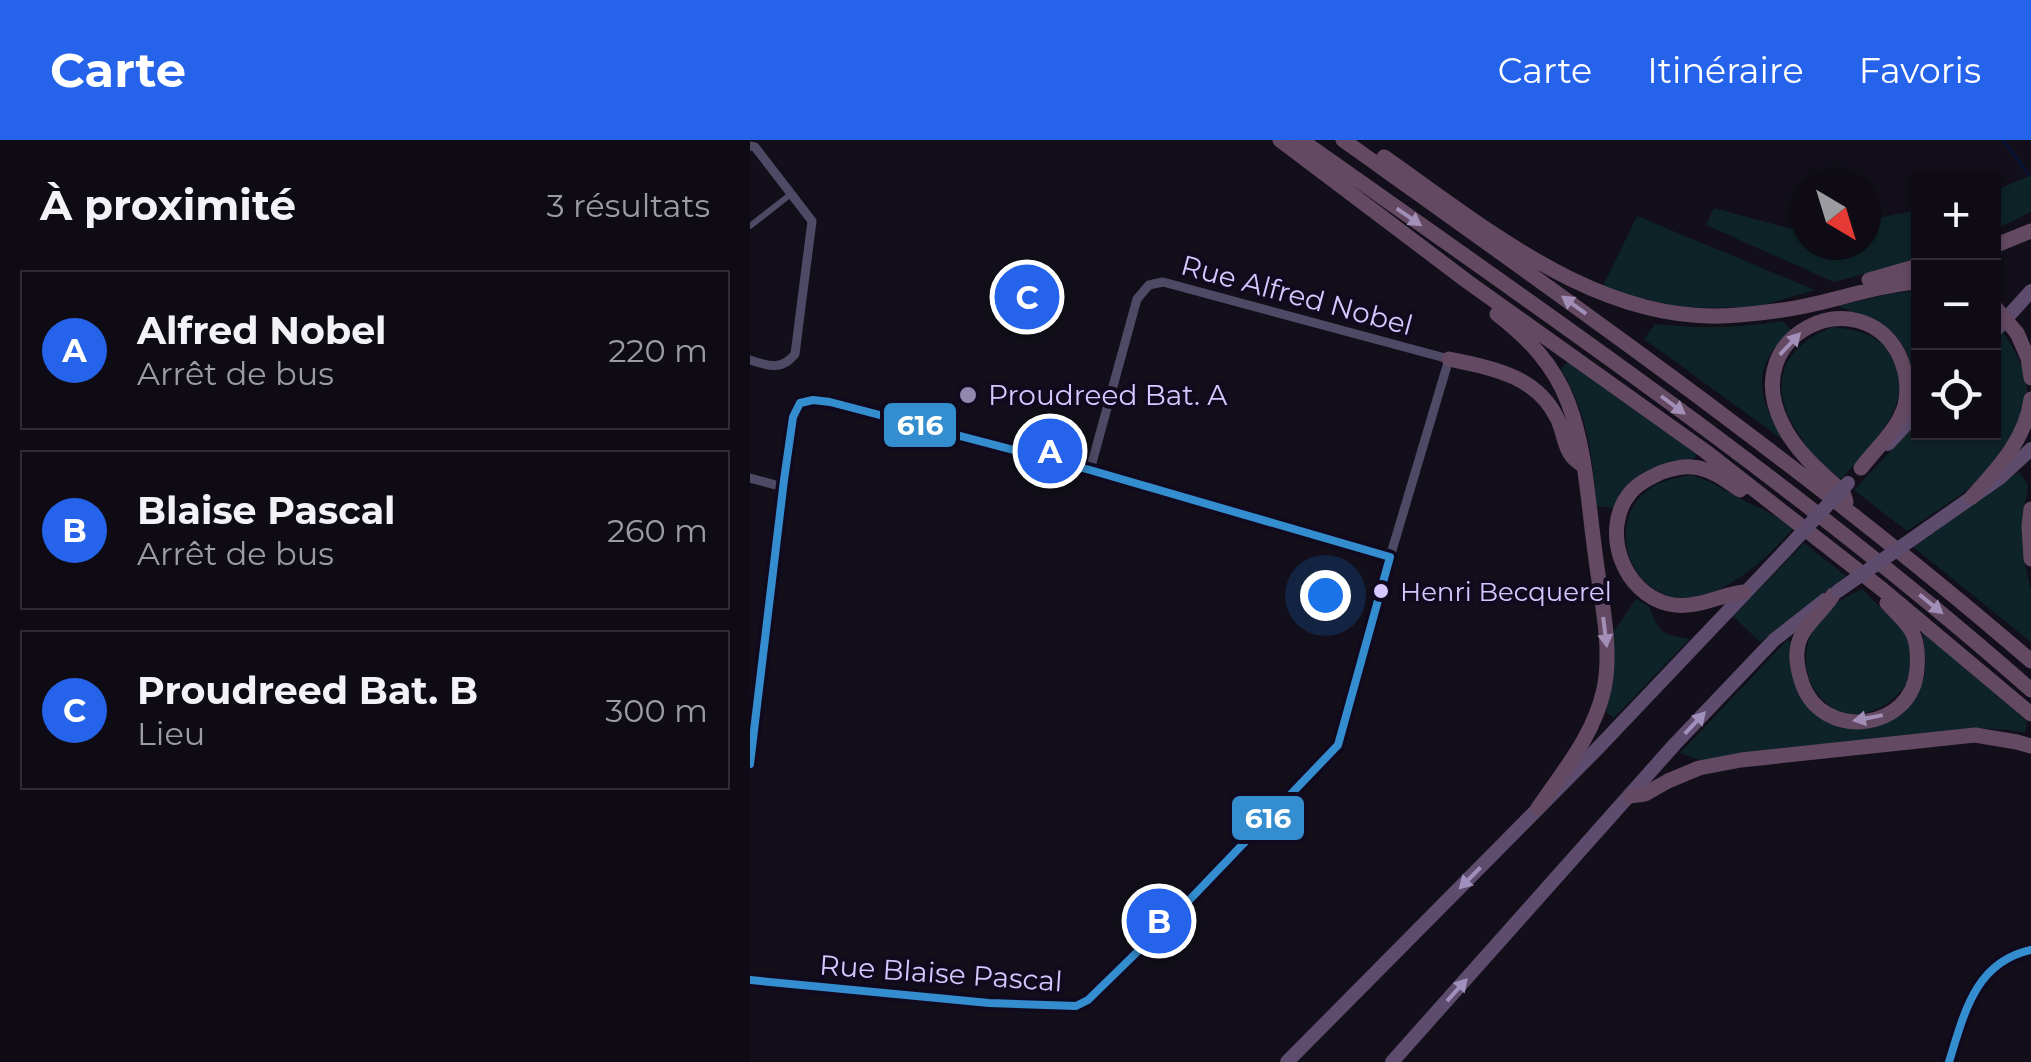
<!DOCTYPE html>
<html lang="fr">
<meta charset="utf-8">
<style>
:root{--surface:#0e0b14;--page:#1c1922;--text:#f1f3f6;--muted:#9b9ba0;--line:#2e2b34;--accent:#2563eb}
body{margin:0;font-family:Montserrat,sans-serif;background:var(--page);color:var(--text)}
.controls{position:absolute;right:30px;top:30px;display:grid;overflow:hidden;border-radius:0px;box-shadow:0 2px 8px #0004}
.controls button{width:90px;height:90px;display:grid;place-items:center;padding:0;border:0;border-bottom:2px solid var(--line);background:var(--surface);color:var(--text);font:50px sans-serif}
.compass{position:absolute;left:1041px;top:30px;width:90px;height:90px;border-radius:50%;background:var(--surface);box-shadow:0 2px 8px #0004;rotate:142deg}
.you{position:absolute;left:575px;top:455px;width:35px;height:35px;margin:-25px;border:8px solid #fff;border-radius:50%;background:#1a73e8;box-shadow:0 0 0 15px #1a73e833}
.badge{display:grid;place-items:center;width:65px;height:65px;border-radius:50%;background:var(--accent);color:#fff;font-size:32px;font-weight:700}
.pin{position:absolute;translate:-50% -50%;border:5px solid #fff;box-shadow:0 2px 10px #0006}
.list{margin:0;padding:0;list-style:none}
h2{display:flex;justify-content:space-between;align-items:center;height:130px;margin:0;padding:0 40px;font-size:42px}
h2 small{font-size:32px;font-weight:400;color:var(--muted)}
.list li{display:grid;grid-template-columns:65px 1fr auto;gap:30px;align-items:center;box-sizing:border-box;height:160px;margin:0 20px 20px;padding:0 20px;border:2px solid var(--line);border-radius:0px}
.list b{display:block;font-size:38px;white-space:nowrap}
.list p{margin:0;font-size:32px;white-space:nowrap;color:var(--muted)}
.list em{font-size:32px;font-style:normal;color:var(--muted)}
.icon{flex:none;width:55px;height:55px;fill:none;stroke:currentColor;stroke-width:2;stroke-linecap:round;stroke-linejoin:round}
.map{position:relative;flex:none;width:1281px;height:922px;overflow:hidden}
header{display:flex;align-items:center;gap:60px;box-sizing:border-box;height:140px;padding:0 50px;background:var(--accent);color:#fff}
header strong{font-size:48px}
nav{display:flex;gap:55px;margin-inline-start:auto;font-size:35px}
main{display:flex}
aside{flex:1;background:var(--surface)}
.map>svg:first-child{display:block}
.green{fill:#0e2327}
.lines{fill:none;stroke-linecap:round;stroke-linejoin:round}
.stream{stroke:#06123a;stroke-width:2.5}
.pedestrian{stroke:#4e4964;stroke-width:6}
.minor{stroke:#4e4964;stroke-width:9}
.primary{stroke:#5d4c6d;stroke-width:14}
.motorway{stroke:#634961;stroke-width:15}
.primary-bridge{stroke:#5d4c6d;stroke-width:14}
.motorway-bridge{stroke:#634961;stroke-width:15}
.bus-1-casing{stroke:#110a1f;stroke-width:15}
.bus-1{stroke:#338dce;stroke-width:8}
.oneway{fill:#a28fb8}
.oneway2{fill:#a090bd}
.poi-dot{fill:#9187af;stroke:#110a1f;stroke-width:4}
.bus-dot{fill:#d6c8ff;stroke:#110a1f;stroke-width:4}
.labels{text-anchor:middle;stroke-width:8;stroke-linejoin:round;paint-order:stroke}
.bus-label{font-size:26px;fill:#d6c8ff;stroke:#110a1f;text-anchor:start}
.street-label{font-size:28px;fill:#d6c8ff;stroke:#110a1f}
.poi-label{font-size:28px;fill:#d6c8ff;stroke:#110a1f;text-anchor:start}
.line-badge{stroke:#110a1f;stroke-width:4}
.badge-label{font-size:28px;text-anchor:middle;font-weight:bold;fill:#fff}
</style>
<header>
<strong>Carte</strong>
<nav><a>Carte</a><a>Itinéraire</a><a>Favoris</a></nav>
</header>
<main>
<aside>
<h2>À proximité<small>3 résultats</small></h2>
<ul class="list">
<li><span class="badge">A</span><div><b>Alfred Nobel</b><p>Arrêt de bus</p></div><em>220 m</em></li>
<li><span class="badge">B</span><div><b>Blaise Pascal</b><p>Arrêt de bus</p></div><em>260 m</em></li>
<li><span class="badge">C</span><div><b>Proudreed Bat. B</b><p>Lieu</p></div><em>300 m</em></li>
</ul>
</aside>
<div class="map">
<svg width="1281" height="922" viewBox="0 0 1281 922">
<rect width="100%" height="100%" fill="#120f1a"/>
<!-- green -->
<path class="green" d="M1281,35V72L1244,90V51Z
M964,68L1042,89L1056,88V105H1116V80L1168,70V119L1084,142L956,85Z
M887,76L1065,150L1007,167L934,168L881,156L853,146Z
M1168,150V262L1158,273C1166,235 1165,203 1126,182C1114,175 1100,172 1088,166L1134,155Z
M1033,181L1042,191C997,226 1008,266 1040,305L894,199L905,184C948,189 989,188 1033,181Z
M1083,187C1107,189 1131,195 1143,218C1166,266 1121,306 1091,339C1083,332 1074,326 1067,319C1059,312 1054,302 1048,293C1016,246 1032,206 1083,187Z
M1253,192C1264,208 1276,230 1277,249C1278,277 1248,324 1227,342C1205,360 1180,375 1157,391L1104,350L1168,282V292H1244V203Z
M819,220L947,314L943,320C901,325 888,333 863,368L847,366C841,312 839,277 811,229Z
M1269,332L1278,345L1272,385L1273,415L1281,451V502L1163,407L1184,390Z
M942,335C964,342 974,350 993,360C1011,369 1027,375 1044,387C1020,416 975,458 935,458C880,458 854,382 898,350C911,340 926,338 942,335Z
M1054,403L1096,436L1010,502L983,476Z
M1112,449C1123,461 1153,487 1159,500C1177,539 1135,579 1096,574C1090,573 1082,568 1076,563C1049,541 1051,500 1073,474C1082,463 1099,456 1112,449Z
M886,459L899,466C909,494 912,494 940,499L864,578L856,572C863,543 866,523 862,494Z
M1172,491L1277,581L1275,593L1260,590L1221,588L953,621L930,613L1037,500L1043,503C1042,540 1043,549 1069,577L1143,578C1178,548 1179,536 1172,491Z"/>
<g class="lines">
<!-- stream -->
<path class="stream" d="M1253,0L1279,35"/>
<!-- pedestrian -->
<path class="pedestrian" d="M0,86L41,54"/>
<!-- minor -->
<path class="minor" d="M0,6L5,7L62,81L45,214C32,231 19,226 0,220
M0,338L33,347
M0,624L34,340L43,277L50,263L63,260L80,262L340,330L640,417
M0,840L239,863L326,866L348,852L588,605L640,417L699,219L413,142L399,145L387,159L340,330"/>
<!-- primary -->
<path class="primary" d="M1244,192L1281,151
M1138,304L1168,272
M1178,388L1251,337L1281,309
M537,922L846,610L1034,412
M642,922L925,604L1024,500L1075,460"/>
<!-- motorway -->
<path class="motorway" d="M530,0L718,142L955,311L1133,450L1281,574
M551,0C800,176 1052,348 1281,550
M593,0C827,167 1063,333 1281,521
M634,17C737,89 854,188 988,175C1013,173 1039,170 1064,164C1099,156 1132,145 1168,142
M1244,106L1281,91
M1119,140L1168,126
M747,174C778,198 804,225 818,262C836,309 838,363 845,412C850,456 863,505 854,549C844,595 814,630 788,668
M1267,193L1278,218L1281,238
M699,219C741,228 786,235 807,278C813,289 814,306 821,315C824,320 829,322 833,326
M990,350C976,340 960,328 942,327C932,326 921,329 912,332C901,337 888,343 880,353C850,390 873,454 919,464C946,470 968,455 994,452
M1222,357C1248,328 1276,299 1281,259
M1096,362L1093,352C1071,333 1045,311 1032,283C988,193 1108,140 1148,213C1156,229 1159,247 1155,265C1148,290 1126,308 1111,328
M1281,369L1279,386L1281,419
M1083,455C1073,472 1052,486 1048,505C1045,518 1048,531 1052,543C1072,602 1163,591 1167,529C1168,517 1168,503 1162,492C1156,481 1145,472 1137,463
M880,656L895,654L918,641L949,628L991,620L1225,595L1267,602L1281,606"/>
<!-- primary-bridge -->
<path class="primary-bridge" d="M1034,412L1098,343
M1088,451L1178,388"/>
<!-- motorway-bridge -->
<path class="motorway-bridge" d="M1244,166L1267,193"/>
<!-- bus-1 casing -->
<g class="bus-1-casing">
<path id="bus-1" d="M0,624L34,340L43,277L50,263L63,260L80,262L340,330L640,417
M0,840L239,863L326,866L338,860L425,775L588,605L640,417
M1199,922C1214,874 1225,822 1281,810"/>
</g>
<!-- bus-1 -->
<use href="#bus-1" class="bus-1"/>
</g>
<!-- one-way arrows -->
<defs><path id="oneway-solid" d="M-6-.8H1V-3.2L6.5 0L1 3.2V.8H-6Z" transform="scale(2.5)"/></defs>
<g class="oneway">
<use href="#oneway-solid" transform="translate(659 77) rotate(35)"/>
<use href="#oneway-solid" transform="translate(824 165) rotate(-144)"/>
<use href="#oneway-solid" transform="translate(1040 204) rotate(-47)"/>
<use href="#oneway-solid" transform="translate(923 265) rotate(37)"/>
<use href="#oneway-solid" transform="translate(1181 464) rotate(39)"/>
<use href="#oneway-solid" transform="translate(855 492) rotate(83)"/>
<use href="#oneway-solid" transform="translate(1118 578) rotate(169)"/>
</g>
<g class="oneway2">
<use href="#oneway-solid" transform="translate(945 583) rotate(-47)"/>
<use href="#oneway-solid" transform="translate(720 738) rotate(135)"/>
<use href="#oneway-solid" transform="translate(707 850) rotate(-48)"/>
</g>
<!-- markers -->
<circle class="poi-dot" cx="218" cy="255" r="10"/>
<circle class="bus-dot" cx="631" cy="451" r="9"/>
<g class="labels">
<!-- bus labels -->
<g class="bus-label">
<text x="650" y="461">Henri Becquerel</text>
</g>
<!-- street labels -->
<g class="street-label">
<text transform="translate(547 155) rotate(15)" y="10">Rue Alfred Nobel</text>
<text transform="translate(191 833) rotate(4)" y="10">Rue Blaise Pascal</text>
</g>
<!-- poi labels -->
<g class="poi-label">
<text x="238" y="265">Proudreed Bat. A</text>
</g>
</g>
<g class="line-badge">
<rect x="132" y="261" width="76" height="48" rx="10" fill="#338dce"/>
<rect x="480" y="654" width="76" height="48" rx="10" fill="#338dce"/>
</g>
<g class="badge-label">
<text x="170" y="295">616</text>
<text x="518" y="688">616</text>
</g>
</svg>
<div class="controls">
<button>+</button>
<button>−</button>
<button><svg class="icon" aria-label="locate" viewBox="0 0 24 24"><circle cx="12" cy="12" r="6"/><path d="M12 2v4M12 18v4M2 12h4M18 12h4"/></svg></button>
</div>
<svg class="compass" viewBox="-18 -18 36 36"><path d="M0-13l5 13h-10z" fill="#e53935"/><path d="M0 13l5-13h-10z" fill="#9b9ba0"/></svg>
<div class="you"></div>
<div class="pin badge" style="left:300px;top:311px">A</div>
<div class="pin badge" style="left:409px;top:781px">B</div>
<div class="pin badge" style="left:277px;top:157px">C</div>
</div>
</main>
